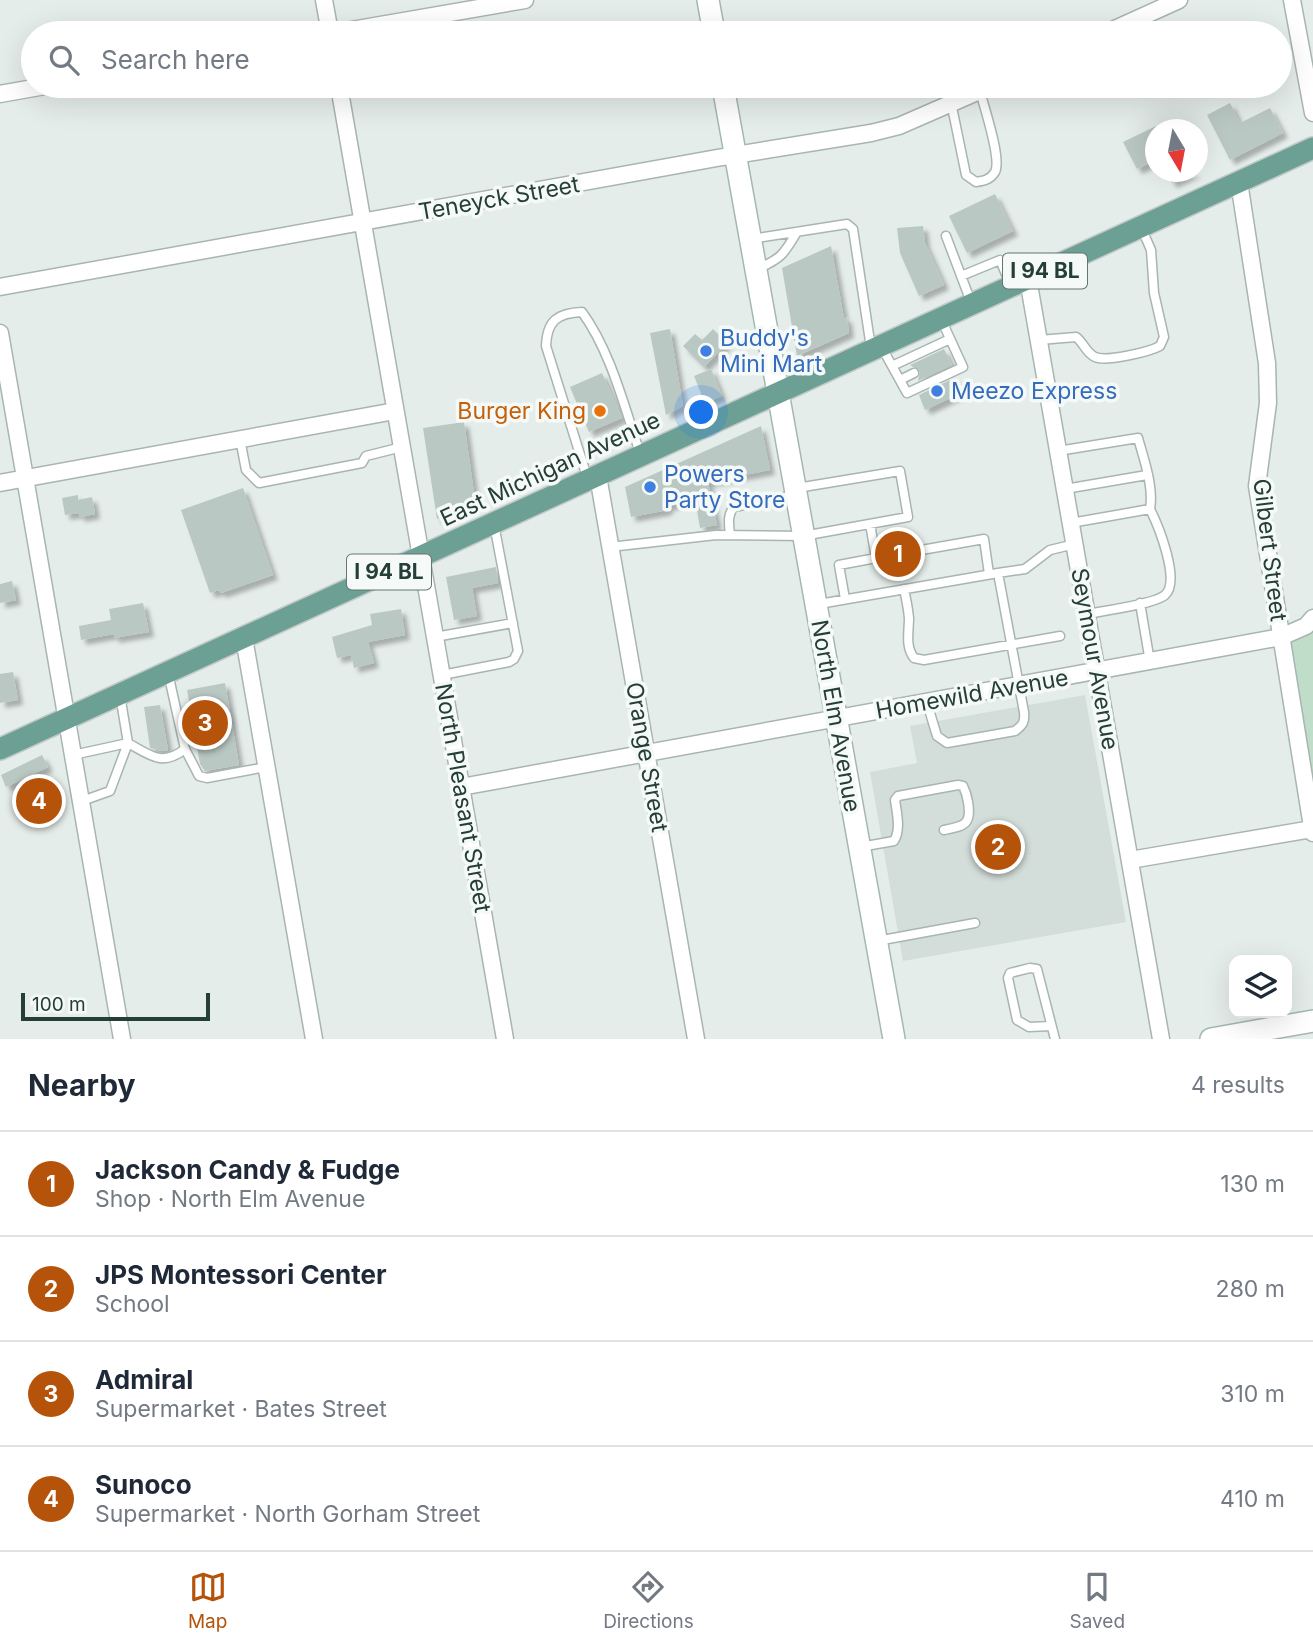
<!DOCTYPE html>
<meta charset="utf-8">
<style>
:root{--surface:#fff;--page:#f2f2f3;--text:#1f2937;--muted:#747a83;--line:#e0e1e3;--accent:#b45309}
body{margin:0;font-family:Inter,sans-serif;background:var(--page);color:var(--text)}
.controls{position:absolute;right:21px;bottom:21px;display:grid;overflow:hidden;border-radius:14px;box-shadow:0 7px 28px #0002}
.controls button{width:63px;height:63px;display:grid;place-items:center;padding:0;border:0;border-bottom:2px solid var(--line);background:var(--surface);color:var(--text);font:35px sans-serif}
.compass{position:absolute;left:1145px;top:119px;width:63px;height:63px;border-radius:50%;background:var(--surface);box-shadow:0 7px 28px #0002;rotate:170deg}
.scale{position:absolute;left:21px;bottom:18px;width:189px;box-sizing:border-box;padding-left:7px;border:4px solid #253e38;border-top:0;font-size:19px;line-height:24px;white-space:nowrap;color:#253e38;-webkit-text-stroke:5px #f5faf8;paint-order:stroke}
.you{position:absolute;left:702px;top:413px;width:24px;height:24px;margin:-18px;border:5px solid #fff;border-radius:50%;background:#1a73e8;box-shadow:0 0 0 10px #1a73e833}
.badge{display:grid;place-items:center;width:46px;height:46px;border-radius:50%;background:var(--accent);color:#fff;font-size:23px;font-weight:700}
.pin{position:absolute;translate:-50% -50%;border:4px solid #fff;box-shadow:0 2px 7px #0006}
.list{margin:0;padding:0;list-style:none}
h2{display:flex;justify-content:space-between;align-items:center;height:91px;margin:0;padding:0 28px;font-size:30px}
h2 small{font-size:23px;font-weight:400;color:var(--muted)}
.list li{display:grid;grid-template-columns:46px 1fr auto;gap:21px;align-items:center;box-sizing:border-box;height:105px;padding:0 28px;border-top:2px solid var(--line)}
.list b{display:block;font-size:26px;white-space:nowrap}
.list p{margin:0;font-size:23px;white-space:nowrap;color:var(--muted)}
.list em{font-size:23px;font-style:normal;color:var(--muted)}
.icon{flex:none;width:38px;height:38px;fill:none;stroke:currentColor;stroke-width:2;stroke-linecap:round;stroke-linejoin:round}
.map{position:relative;flex:none;width:1313px;height:1039px;overflow:hidden}
.search{position:absolute;background:var(--surface);box-shadow:0 7px 28px #0002;left:21px;right:21px;top:21px;height:77px;display:flex;align-items:center;gap:18px;box-sizing:border-box;padding:0 24px;border-radius:38px;color:var(--muted);font-size:26px}
.sheet{height:511px;background:var(--surface)}
nav{display:flex;justify-content:space-around;align-items:center;box-sizing:border-box;height:98px;border-top:2px solid var(--line);background:var(--surface);font-size:19px;color:var(--muted)}
nav a{display:grid;justify-items:center;gap:4px}
nav .on{color:var(--accent)}
.map>svg:first-child{display:block}
.built{fill:#d3ddd9}
.green{fill:#bfddc8}
.building{fill:#bac8c3;filter:url(#shadow)}
.lines{fill:none;stroke-linecap:round;stroke-linejoin:round}
.lane-casing{stroke:#a8b5b1;stroke-width:11}
.street-casing{stroke:#a8b5b1;stroke-width:19}
.secondary-casing{stroke:#a3b8b2;stroke-width:24}
.primary-casing{stroke:#c2c9c7;stroke-width:24}
.lane{stroke:#fff;stroke-width:8}
.street{stroke:#fff;stroke-width:16}
.secondary{stroke:#fff;stroke-width:21}
.primary{stroke:#6ca095;stroke-width:21}
.shop-dot{fill:#3f7fe0;stroke:#f5faf8;stroke-width:2.5}
.food-dot{fill:#e8710a;stroke:#f5faf8;stroke-width:2.5}
.labels{text-anchor:middle;stroke-width:7;stroke-linejoin:round;paint-order:stroke}
.shield{fill:#f5faf8;stroke:#637672;stroke-width:2}
.shield-label{font-size:21px;font-weight:bold;fill:#253e38}
.street-label{font-size:23px;fill:#253e38;stroke:#f5faf8}
.shop-label{font-size:23px;fill:#366cbe;stroke:#f5faf8;text-anchor:start}
.food-label{font-size:23px;fill:#c56008;stroke:#f5faf8;text-anchor:end}
</style>
<div class="map">
<svg width="1313" height="1039" viewBox="0 0 1313 1039">
<defs>
<filter id="shadow"><feDropShadow dx="5" dy="5" stdDeviation="2" flood-color="#0004"/></filter>
</defs>
<rect width="100%" height="100%" fill="#e5edea"/>
<!-- built -->
<path class="built" d="M1085,695L1126,922L903,961L870,772L917,763L910,726Z"/>
<!-- green -->
<path class="green" d="M1313,615V826L1281,637Z"/>
<!-- building -->
<path class="building" d="M1230,103L1240,123L1270,108L1283,133L1230,160L1207,115Z
M1156,126V160L1137,169L1123,142Z
M1166,172H1196L1172,183Z
M995,194L1013,231L967,253L949,216Z
M923,226L925,243L944,285L919,296L900,253L897,228Z
M831,246L844,319L847,317L849,333L797,356L782,268Z
M670,329L683,406L666,415L650,333Z
M713,329L727,343L704,367L683,346L695,334L702,340Z
M944,349L952,365L918,381L920,371L910,365Z
M711,369L722,396L705,403L694,376Z
M602,373L622,418L589,432L570,387Z
M954,378L961,393L925,410L919,395Z
M464,422L475,500L437,519L423,428Z
M761,426L770,470L708,482L717,525L700,528L694,494L667,507L668,510L631,517L625,487Z
M243,488L273,575L221,593L219,590L210,593L181,510Z
M78,495V500L92,497L95,514L80,517L79,513L65,515L62,498Z
M496,567L498,583L472,588L477,616L454,620L446,577Z
M12,581L16,600L0,603V584Z
M143,603L149,632L114,638V634L81,640L79,626L111,620L109,609Z
M401,609L405,635L368,642L374,663L354,668L351,655L337,658L332,637L372,625L370,614Z
M13,672L18,700L0,703V674Z
M225,683L239,765L205,771L200,764L187,690Z
M160,705L168,750L162,751L150,748L144,707Z
M42,755L48,767L6,787L1,775Z
M53,791L55,807L23,812L20,796Z"/>
<g class="lines">
<!-- lane casing -->
<g class="lane-casing">
<path id="lane" d="M951,102L966,175L976,182C983,181 990,180 995,172C1002,159 984,107 980,91
M946,236L971,302
M751,239L847,224L853,229L871,348
M757,269C781,259 784,254 797,232
M961,276L1000,260L1011,286
M1039,340L1076,337C1084,343 1086,353 1095,357C1106,362 1149,352 1160,346L1164,337L1154,293L1151,250L1141,227
M881,346L907,393L963,367L941,319
M892,366L950,339
M900,380L914,373
M240,439L246,470L259,483L362,463L366,456L402,447
M1058,451L1138,438C1144,460 1154,487 1150,509L1071,523
M588,480L546,346C547,321 557,313 582,312C611,352 624,406 640,453
M1065,489L1147,475
M730,535C729,524 727,515 734,507L795,495
M610,547L716,535L803,536L908,517L900,471L797,488
M876,558L984,539L989,574
M998,573L1025,569L1050,550L1075,544
M904,589C906,598 908,608 909,618C909,632 905,646 914,658L924,660L1060,636
M845,599L839,565L876,558L870,524
M1140,603L1150,662
M819,604L998,573L1024,712C1025,722 1023,725 1015,731L947,743L937,736L927,703
M1087,614C1103,611 1155,604 1165,595C1181,581 1158,525 1150,509
M435,637L513,623
M442,675L509,662L514,659L518,651L494,524
M185,749L199,776L207,778L266,767
M73,755L128,743C150,755 162,767 185,749L168,673
M82,801L110,791L128,743L120,695
M860,847L894,841C901,829 897,814 895,800L898,796L958,785L963,786C966,792 967,796 968,802C972,825 964,826 944,830
M877,941L975,923
M1051,1026L1029,1027L1017,1020L1008,978L1010,973L1030,968L1037,969L1055,1039"/>
</g>
<!-- street casing -->
<g class="street-casing">
<path id="street" d="M324,0L330,33
M1292,0L1313,113
M334,33L525,0
M1106,33L1179,0
M339,86L505,1039
M0,94L45,86
M1239,182L1267,363L1268,403L1257,486L1313,833
M1028,279L1161,1039
M0,287L717,158L871,133L899,126L991,86
M0,333L122,1039
M598,476L696,1039
M0,483L395,411
M244,638L314,1039
M461,787L1281,637L1306,626L1313,618
M1130,860L1312,829"/>
</g>
<!-- secondary casing -->
<g class="secondary-casing">
<path id="secondary" d="M708,0L714,33
M723,86L894,1039
M1211,1039L1313,1021"/>
</g>
<!-- primary casing -->
<g class="primary-casing">
<path id="primary" d="M0,749L1313,148"/>
</g>
<!-- lane -->
<use href="#lane" class="lane"/>
<!-- street -->
<use href="#street" class="street"/>
<!-- secondary -->
<use href="#secondary" class="secondary"/>
<!-- primary -->
<use href="#primary" class="primary"/>
</g>
<!-- markers -->
<g class="shop-dot">
<circle cx="706" cy="351" r="7"/>
<circle cx="937" cy="391" r="7"/>
<circle cx="650" cy="487" r="7"/>
</g>
<circle class="food-dot" cx="600" cy="411" r="7"/>
<g class="labels">
<!-- shield labels -->
<g class="shield">
<rect x="1003" y="253.5" width="84" height="35" rx="5"/>
<rect x="347" y="554.5" width="84" height="35" rx="5"/>
</g>
<g class="shield-label">
<text x="1045" y="278">I 94 BL</text>
<text x="389" y="579">I 94 BL</text>
</g>
<!-- street labels -->
<g class="street-label">
<text transform="translate(499 198) rotate(-10)" y="8">Teneyck Street</text>
<text transform="translate(550 469) rotate(-25)" y="8">East Michigan Avenue</text>
<text transform="translate(1270 550) rotate(83)" y="8">Gilbert Street</text>
<text transform="translate(1095 659) rotate(80)" y="8">Seymour Avenue</text>
<text transform="translate(972 694) rotate(-10)" y="8">Homewild Avenue</text>
<text transform="translate(836 716) rotate(80)" y="8">North Elm Avenue</text>
<text transform="translate(647 757) rotate(80)" y="8">Orange Street</text>
<text transform="translate(463 798) rotate(80)" y="8">North Pleasant Street</text>
</g>
<!-- shop labels -->
<g class="shop-label">
<text x="720" y="346">Buddy's<tspan x="720" dy="26">Mini Mart</tspan></text>
<text x="951" y="399">Meezo Express</text>
<text x="664" y="482">Powers<tspan x="664" dy="26">Party Store</tspan></text>
</g>
<!-- food labels -->
<g class="food-label">
<text x="586" y="419">Burger King</text>
</g>
</g>
</svg>
<div class="controls">
<button><svg class="icon" aria-label="layers" viewBox="0 0 24 24"><path d="M12 4l9 5-9 5-9-5zM3 14l9 5 9-5"/></svg></button>
</div>
<svg class="compass" viewBox="-18 -18 36 36"><path d="M0-13l5 13h-10z" fill="#e53935"/><path d="M0 13l5-13h-10z" fill="#747a83"/></svg>
<div class="scale">100 m</div>
<div class="you"></div>
<div class="pin badge" style="left:898px;top:554px">1</div>
<div class="pin badge" style="left:998px;top:847px">2</div>
<div class="pin badge" style="left:205px;top:723px">3</div>
<div class="pin badge" style="left:39px;top:801px">4</div>
<div class="search"><svg class="icon" aria-label="search" viewBox="0 0 24 24"><circle cx="10" cy="10" r="6"/><path d="M15 15l6 6"/></svg>Search here</div>
</div>
<section class="sheet">
<h2>Nearby<small>4 results</small></h2>
<ul class="list">
<li><span class="badge">1</span><div><b>Jackson Candy &amp; Fudge</b><p>Shop · North Elm Avenue</p></div><em>130 m</em></li>
<li><span class="badge">2</span><div><b>JPS Montessori Center</b><p>School</p></div><em>280 m</em></li>
<li><span class="badge">3</span><div><b>Admiral</b><p>Supermarket · Bates Street</p></div><em>310 m</em></li>
<li><span class="badge">4</span><div><b>Sunoco</b><p>Supermarket · North Gorham Street</p></div><em>410 m</em></li>
</ul>
</section>
<nav>
<a class="on"><svg class="icon" aria-label="map" viewBox="0 0 24 24"><path d="M3 6l6-2 6 2 6-2v14l-6 2-6-2-6 2zM9 4v14M15 6v14"/></svg>Map</a>
<a><svg class="icon" aria-label="directions" viewBox="0 0 24 24"><path d="M12 3l9 9-9 9-9-9zM9 14v-3h6M13 9l2 2-2 2"/></svg>Directions</a>
<a><svg class="icon" aria-label="saved" viewBox="0 0 24 24"><path d="M7 4h10v16l-5-4-5 4z"/></svg>Saved</a>
</nav>
